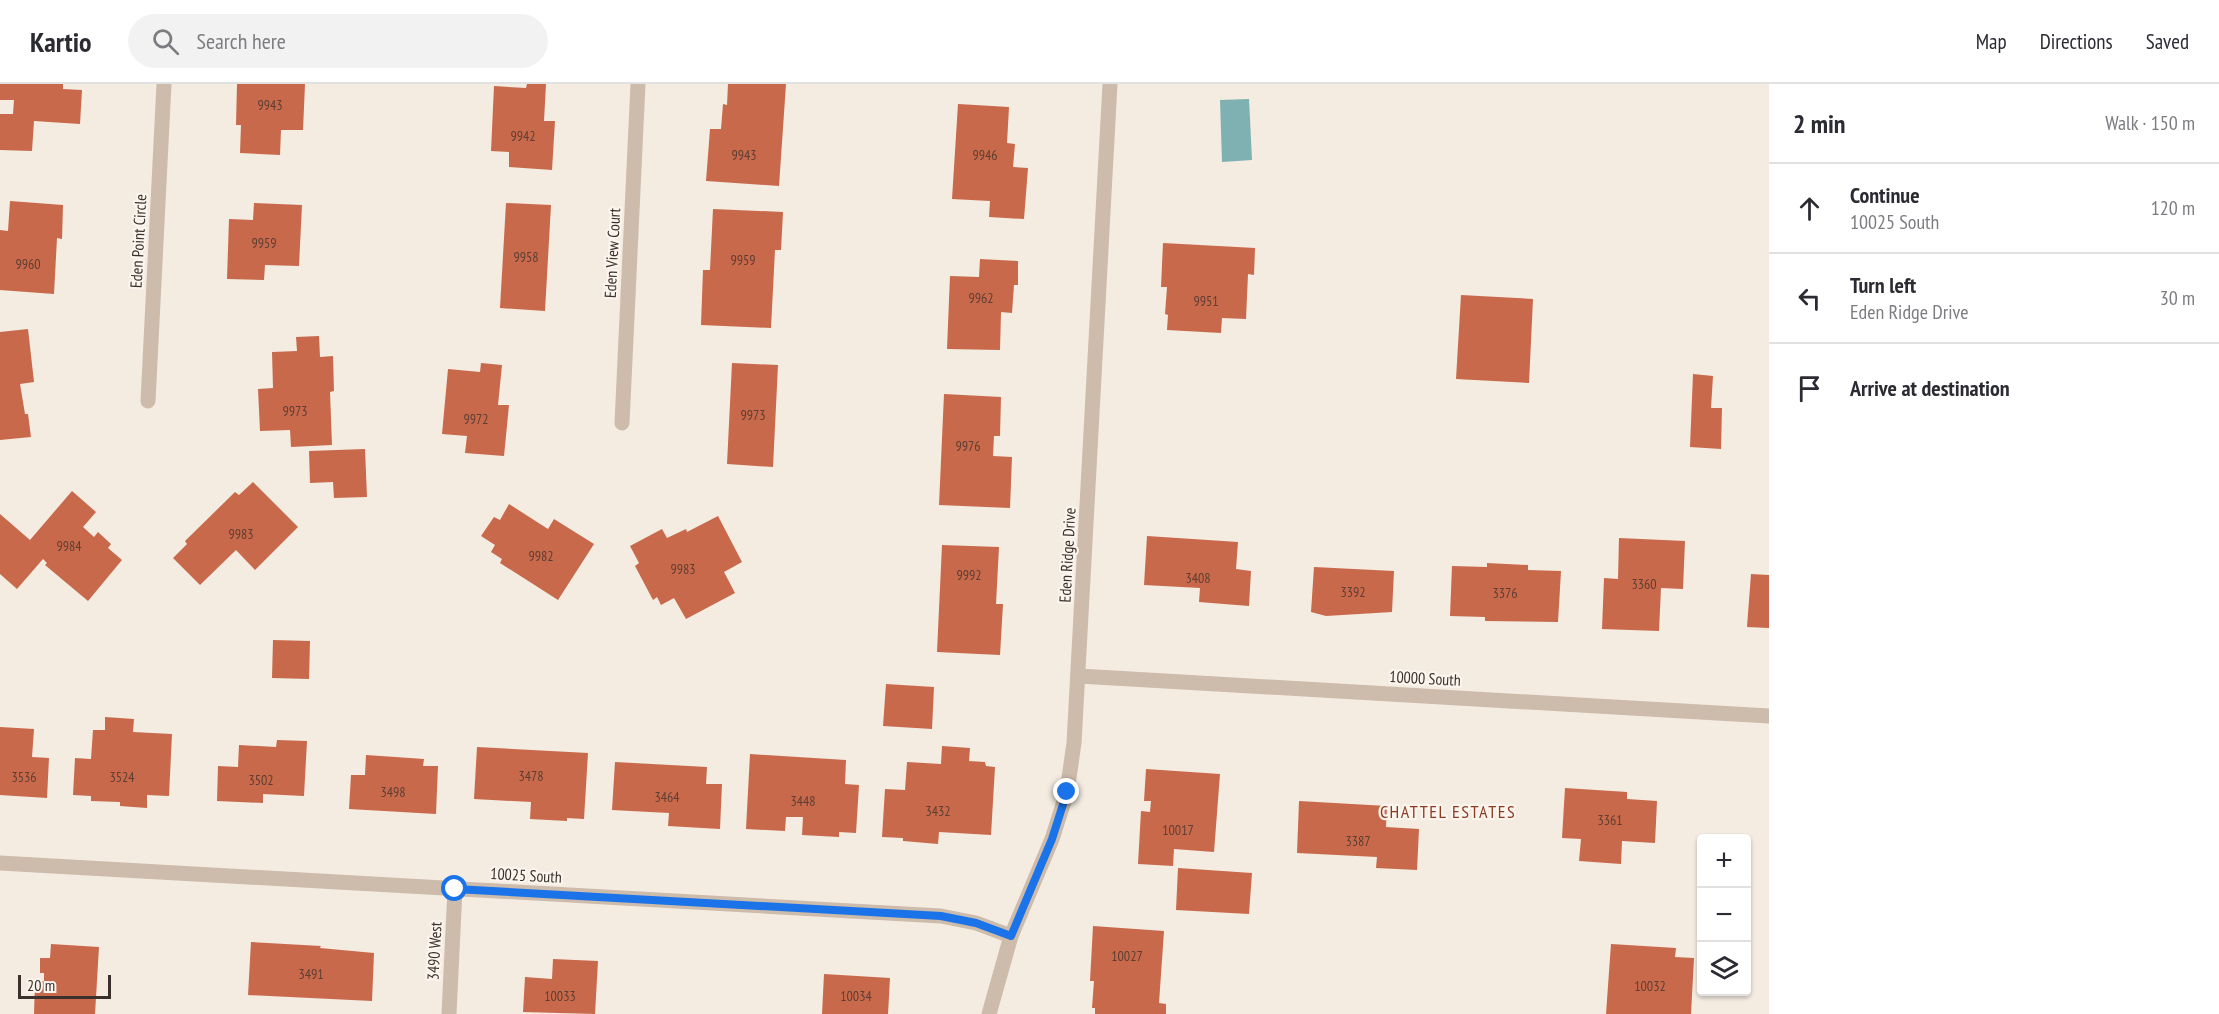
<!DOCTYPE html>
<meta charset="utf-8">
<style>
:root{--surface:#fff;--page:#f2f2f3;--text:#2b2b33;--muted:#7c7c81;--line:#e1e1e2}
body{margin:0;font-family:"PT Sans Narrow",sans-serif;background:var(--page);color:var(--text)}
.controls{position:absolute;right:18px;bottom:18px;display:grid;overflow:hidden;border-radius:6px;box-shadow:0 2px 4px #0004}
.controls button{width:54px;height:54px;display:grid;place-items:center;padding:0;border:0;border-bottom:2px solid var(--line);background:var(--surface);color:var(--text);font:30px sans-serif}
.scale{position:absolute;left:18px;bottom:15px;width:93px;box-sizing:border-box;padding-left:6px;border:3px solid #3b302b;border-top:0;font-size:16px;line-height:21px;white-space:nowrap;color:#3b302b;-webkit-text-stroke:4px #fbf5ee;paint-order:stroke}
.stop{position:absolute;width:18px;height:18px;margin:-14px;border:4px solid #1a73e8;border-radius:50%;background:#fff}
.stop.end{background:#1a73e8;border-color:#fff;box-shadow:0 2px 6px #0008}
.list{margin:0;padding:0;list-style:none}
h2{display:flex;justify-content:space-between;align-items:center;height:78px;margin:0;padding:0 24px;font-size:26px}
h2 small{font-size:20px;font-weight:400;color:var(--muted)}
.list li{display:grid;grid-template-columns:39px 1fr auto;gap:18px;align-items:center;box-sizing:border-box;height:90px;padding:0 24px;border-top:2px solid var(--line)}
.list b{display:block;font-size:22px;white-space:nowrap}
.list p{margin:0;font-size:20px;white-space:nowrap;color:var(--muted)}
.list em{font-size:20px;font-style:normal;color:var(--muted)}
.icon{flex:none;width:33px;height:33px;fill:none;stroke:currentColor;stroke-width:2;stroke-linecap:round;stroke-linejoin:round}
.map{position:relative;flex:none;width:1769px;height:930px;overflow:hidden}
header{display:flex;align-items:center;gap:36px;box-sizing:border-box;height:84px;padding:0 30px;background:var(--surface);border-bottom:2px solid var(--line)}
header strong{font-size:28px}
nav{display:flex;gap:33px;margin-inline-start:auto;font-size:21px}
.search{width:420px;height:54px;background:var(--page);display:flex;align-items:center;gap:15px;box-sizing:border-box;padding:0 21px;border-radius:33px;color:var(--muted);font-size:22px}
main{display:flex}
aside{flex:1;background:var(--surface)}
.map>svg:first-child{display:block}
.water{fill:#7fb0b2}
.building{fill:#c8694b}
.lines{fill:none;stroke-linecap:round;stroke-linejoin:round}
.minor{stroke:#cdbbac;stroke-width:15}
.route{stroke:#1a73e8;stroke-width:8}
.labels{text-anchor:middle;stroke-width:4.5;stroke-linejoin:round;paint-order:stroke}
.number-label{font-size:14px;fill:#5e3e33}
.street-label{font-size:16px;fill:#3b302b;stroke:#fbf5ee}
.neighbourhood-label{font-size:18px;letter-spacing:1.5px;fill:#8c3b22;stroke:#fbf5ee}
</style>
<header>
<strong>Kartio</strong>
<div class="search"><svg class="icon" aria-label="search" viewBox="0 0 24 24"><circle cx="10" cy="10" r="6"/><path d="M15 15l6 6"/></svg>Search here</div>
<nav><a>Map</a><a>Directions</a><a>Saved</a></nav>
</header>
<main>
<div class="map">
<svg width="1769" height="930" viewBox="0 0 1769 930">
<rect width="100%" height="100%" fill="#f4ebe1"/>
<!-- water -->
<path class="water" d="M1249,15L1252,76L1222,78L1220,16Z"/>
<!-- building -->
<path class="building" d="M0,0H63V5L82,6L80,40L34,37L32,67L0,66V30H13L14,16H0Z
M237,0H305L303,46H281L280,71L240,69L241,41H236Z
M527,0H546L544,37H555L552,86L509,83V68L491,67L494,2L526,4Z
M728,0H786L779,102L706,97L710,45H721L723,20L727,21Z
M958,20L1009,23L1007,59L1015,60L1013,83L1028,84L1024,135L989,133L990,117L952,115Z
M10,117L63,121L62,155L57,154L54,210L0,206V146L8,147Z
M254,119L302,121L299,182L265,181L264,196L227,195L229,135L253,136Z
M506,119L551,121L545,227L500,224Z
M713,125L783,128L781,166H775L771,244L701,241L703,186H710Z
M1163,159L1255,164L1254,191L1248,190L1246,235L1222,234L1221,249L1167,246L1168,231L1165,230L1167,203H1161Z
M980,175L1018,177V201H1014L1012,229L1001,228L1000,266L947,265L950,192L979,193Z
M1461,211L1533,215L1529,299L1456,295Z
M28,245L34,298L20,300L25,330H28L31,353L0,356V248Z
M319,252L320,273L333,272L334,307L330,308L332,361L291,363L290,346L260,347L258,305L273,304L272,268L297,267L296,253Z
M481,279L502,281L498,321H509L504,372L465,369L467,352L442,350L448,285L480,288Z
M732,279L778,281L773,383L727,380Z
M1693,290L1713,292L1711,324H1722L1721,365L1690,363Z
M944,310L1001,313L1000,352H994L993,372L1012,373L1010,424L939,421Z
M365,365L367,413L334,414L333,398L310,399L309,367Z
M253,398L298,443L255,486L236,466L200,501L173,474L187,460L185,457L235,408L239,411Z
M72,407L96,428L83,443L94,453L98,448L111,460L108,464L122,476L88,517L45,481L47,479L43,475L17,505L0,490V430L30,456Z
M509,420L548,445L554,435L594,460L558,516L500,479L502,475L491,468L495,461L481,452L494,433L500,436Z
M718,432L742,478L724,488L735,509L686,535L674,514L661,521L657,513L653,516L635,482L639,479L630,462L662,445L667,454L686,445L687,448Z
M1147,452L1238,458L1236,485L1251,487L1249,522L1199,518L1200,504L1144,501Z
M1619,454L1685,457L1683,505L1661,504L1659,547L1602,545L1604,494L1618,495Z
M942,461L999,463L996,520H1003L1000,571L937,568Z
M1487,479L1528,481V486L1561,487L1558,538L1485,537V533L1450,532L1452,482L1487,483Z
M1314,483L1394,487L1392,528L1326,532L1311,528Z
M1751,490L1769,491V544L1747,543Z
M273,556L310,557L309,595L272,594Z
M886,600L934,603L932,645L883,642Z
M105,633L134,635L133,648L172,650L169,712L147,711V724L120,722V718L91,717V712L73,711L75,674L91,675L93,646H105Z
M0,643L34,645L32,673L49,674L47,714L0,711Z
M277,656L307,657L304,712L263,710V719L217,717L218,682L238,683L239,661L276,663Z
M942,662L970,664L969,677L985,678L986,682L995,683L991,751L939,748L938,760L903,757V754L882,753L885,705L905,706L907,678L941,680Z
M477,663L588,669L584,735L567,734V737L530,735L531,718L474,715Z
M750,670L846,676L845,700L859,701L856,749L839,748V753L802,751L803,733H786L785,747L746,745Z
M366,671L424,675L423,682H438L436,730L349,725L351,691H365Z
M615,678L707,683L706,700H722L720,745L668,742L669,729L612,726Z
M1146,685L1220,690L1214,768L1174,765L1173,782L1138,780L1141,727L1150,728L1151,717H1144Z
M1565,704L1627,708V715L1657,717L1655,759L1622,757L1621,780L1579,777L1581,755L1562,754Z
M1299,717L1387,722L1386,743L1419,745L1417,786L1376,784L1377,773L1297,769Z
M1178,784L1252,789L1249,830L1176,826Z
M1093,842L1164,847L1159,919L1166,920V930H1095V924H1092L1094,897H1090Z
M251,858L321,862L320,864L374,869L372,917L248,911Z
M51,860L99,863L95,930H34L35,897H44V889H40V874H50Z
M1611,860L1676,864L1675,873L1694,874L1691,930H1606Z
M553,875L598,877L595,930L523,928L525,893L552,895Z
M824,890L890,894L888,930H822Z"/>
<g class="lines">
<!-- minor -->
<path class="minor" d="M148,317L164,0
M622,339L638,0
M1079,592L1769,632
M0,779L941,832L976,839L1011,852
M449,930L455,805
M989,930L1011,852L1052,755L1067,708L1074,659L1110,0"/>
</g>
<g class="lines">
<!-- route -->
<path class="route" d="M455,805L941,832L976,839L1011,852L1052,755L1067,708"/>
</g>
<g class="labels">
<!-- number labels -->
<g class="number-label">
<text x="270" y="26">9943</text>
<text x="523" y="57">9942</text>
<text x="744" y="76">9943</text>
<text x="985" y="76">9946</text>
<text x="264" y="164">9959</text>
<text x="526" y="178">9958</text>
<text x="743" y="181">9959</text>
<text x="28" y="185">9960</text>
<text x="981" y="219">9962</text>
<text x="1206" y="222">9951</text>
<text x="295" y="332">9973</text>
<text x="753" y="336">9973</text>
<text x="476" y="340">9972</text>
<text x="968" y="367">9976</text>
<text x="241" y="455">9983</text>
<text x="69" y="467">9984</text>
<text x="541" y="477">9982</text>
<text x="683" y="490">9983</text>
<text x="969" y="496">9992</text>
<text x="1198" y="499">3408</text>
<text x="1644" y="505">3360</text>
<text x="1353" y="513">3392</text>
<text x="1505" y="514">3376</text>
<text x="531" y="697">3478</text>
<text x="24" y="698">3536</text>
<text x="122" y="698">3524</text>
<text x="261" y="701">3502</text>
<text x="393" y="713">3498</text>
<text x="667" y="718">3464</text>
<text x="803" y="722">3448</text>
<text x="938" y="732">3432</text>
<text x="1610" y="741">3361</text>
<text x="1178" y="751">10017</text>
<text x="1358" y="762">3387</text>
<text x="1127" y="877">10027</text>
<text x="311" y="895">3491</text>
<text x="1650" y="907">10032</text>
<text x="560" y="917">10033</text>
<text x="856" y="917">10034</text>
</g>
<!-- street labels -->
<g class="street-label">
<text transform="translate(138 157) rotate(-87)" y="6">Eden Point Circle</text>
<text transform="translate(612 169) rotate(-87)" y="6">Eden View Court</text>
<text transform="translate(1067 471) rotate(-87)" y="6">Eden Ridge Drive</text>
<text transform="translate(1425 594) rotate(3)" y="6">10000 South</text>
<text transform="translate(526 791) rotate(3)" y="6">10025 South</text>
<text transform="translate(434 867) rotate(-87)" y="6">3490 West</text>
</g>
<!-- neighbourhood labels -->
<g class="neighbourhood-label">
<text x="1448" y="734">CHATTEL ESTATES</text>
</g>
</g>
</svg>
<div class="controls">
<button>+</button>
<button>−</button>
<button><svg class="icon" aria-label="layers" viewBox="0 0 24 24"><path d="M12 4l9 5-9 5-9-5zM3 14l9 5 9-5"/></svg></button>
</div>
<div class="scale">20 m</div>
<div class="stop" style="left:455px;top:805px"></div>
<div class="stop end" style="left:1067px;top:708px"></div>
</div>
<aside>
<h2>2 min<small>Walk · 150 m</small></h2>
<ul class="list">
<li><svg class="icon" aria-label="ahead" viewBox="0 0 24 24"><path d="M12 20V5M6 11l6-6 6 6"/></svg><div><b>Continue</b><p>10025 South</p></div><em>120 m</em></li>
<li><svg class="icon" aria-label="left" viewBox="0 0 24 24"><path d="M17 20v-9H6M10 6l-5 5 5 5"/></svg><div><b>Turn left</b><p>Eden Ridge Drive</p></div><em>30 m</em></li>
<li><svg class="icon" aria-label="arrive" viewBox="0 0 24 24"><path d="M6 21V4h12l-3 4 3 4H6"/></svg><div><b>Arrive at destination</b></div></li>
</ul>
</aside>
</main>
